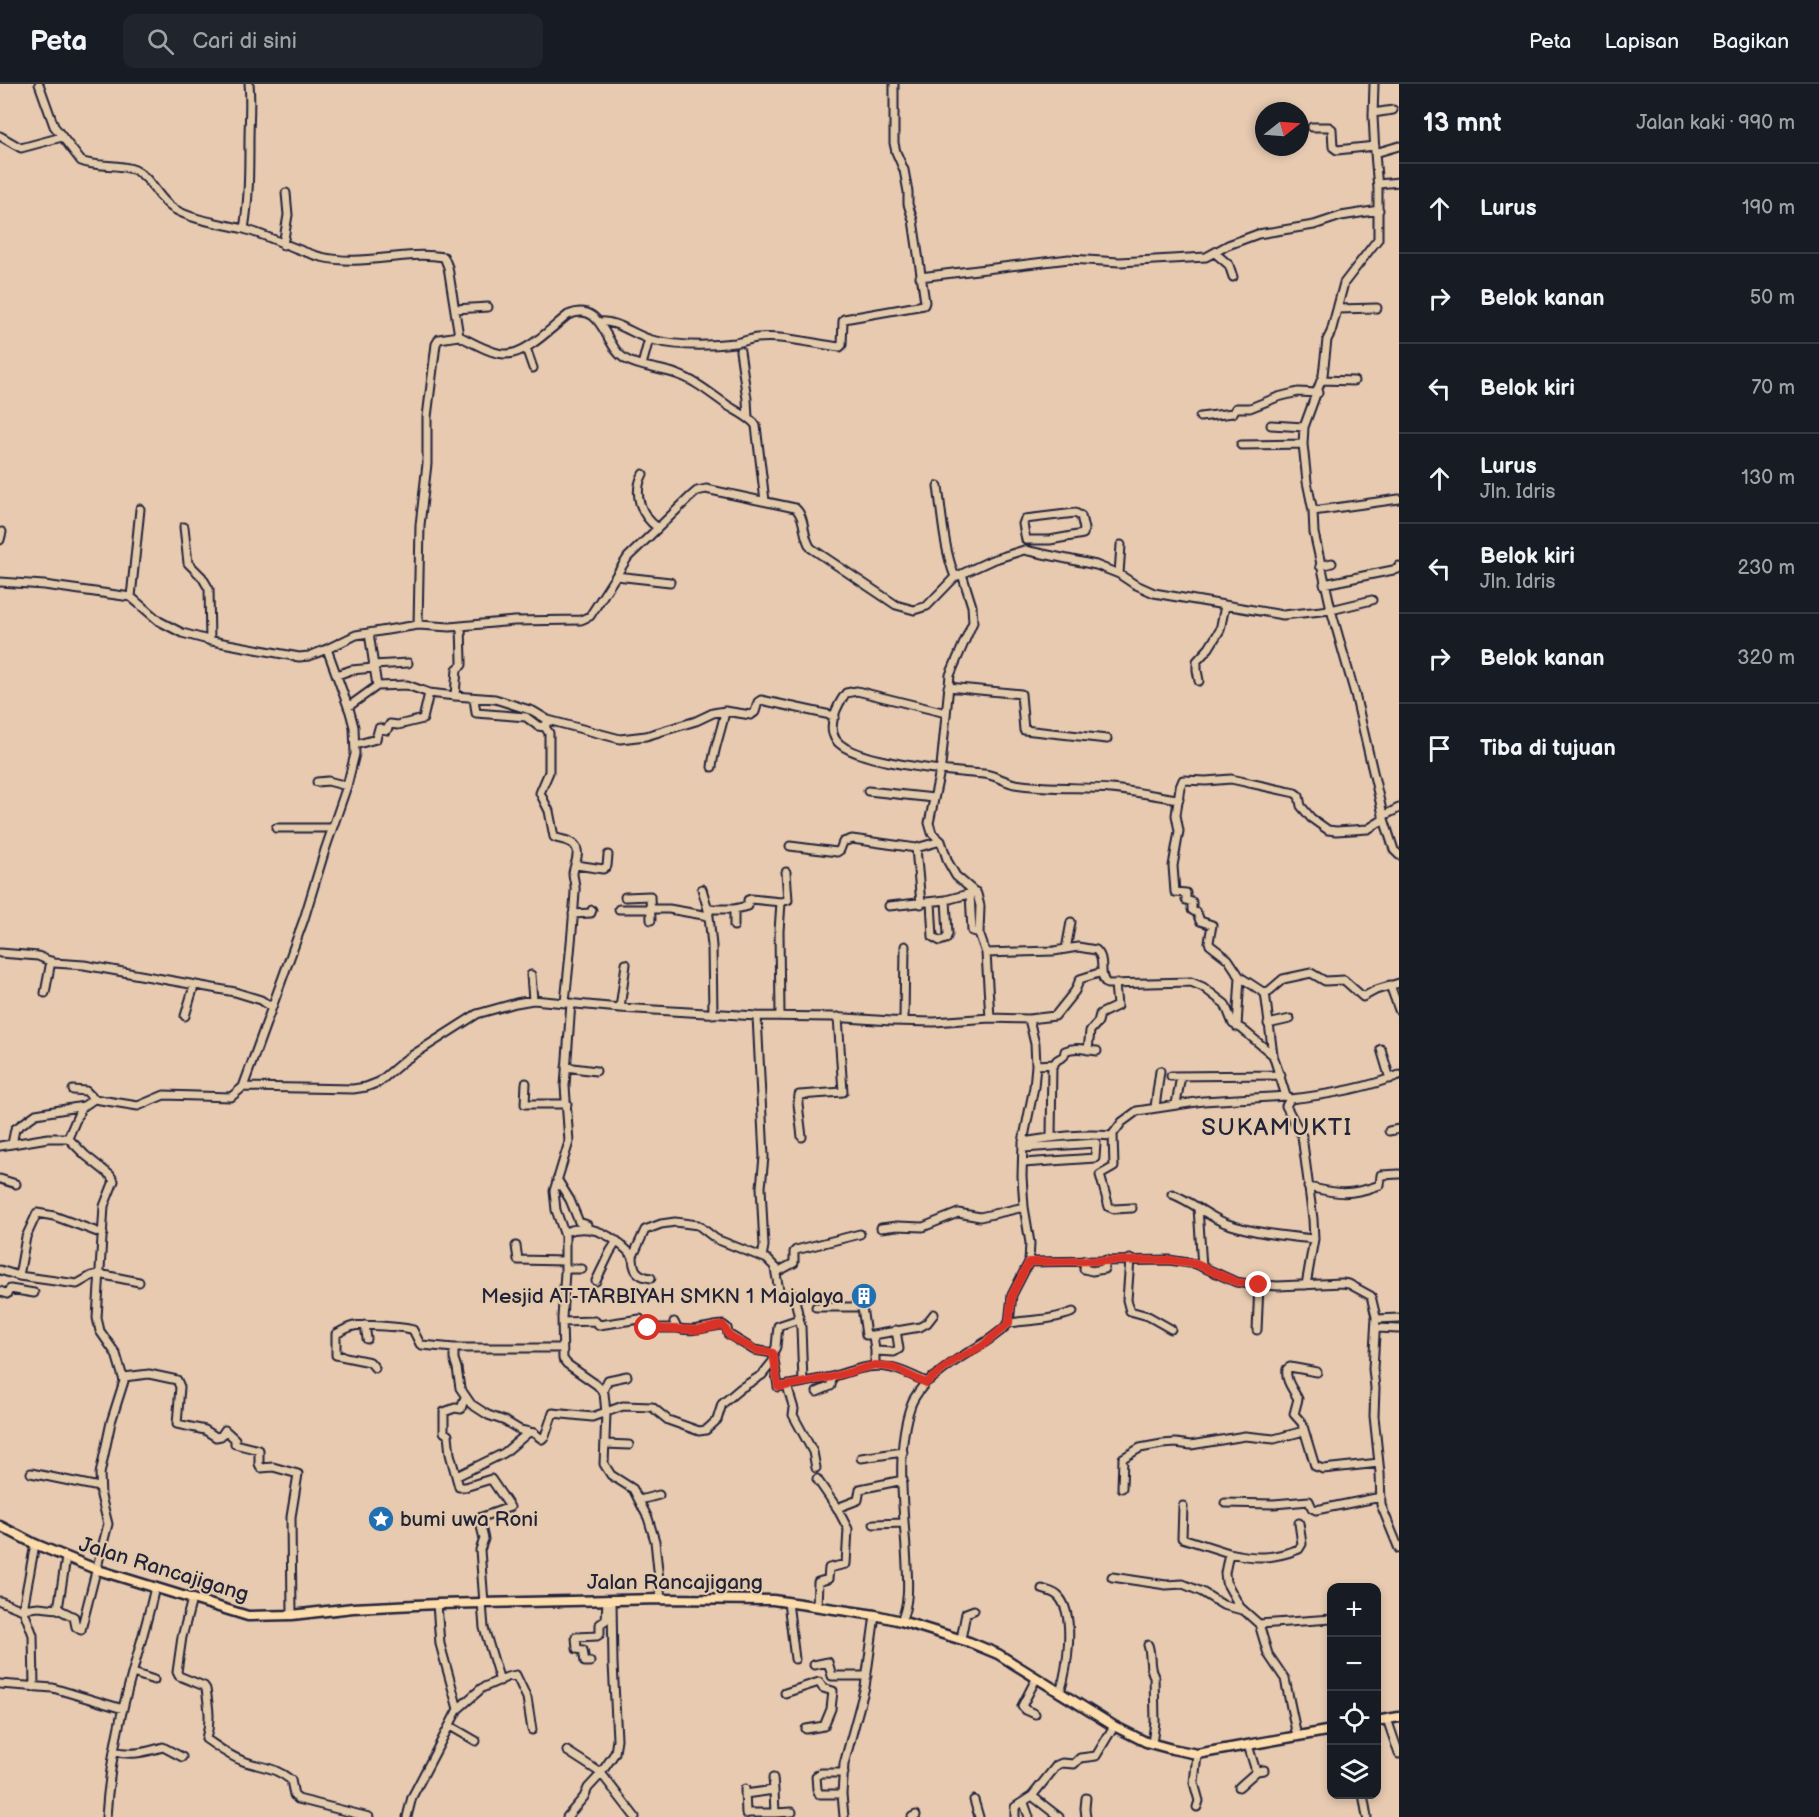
<!DOCTYPE html>
<html lang="id">
<meta charset="utf-8">
<style>
:root{--surface:#171b24;--page:#20242c;--text:#f1f3f6;--muted:#9ea1a6;--line:#363941}
body{margin:0;font-family:"Balsamiq Sans",sans-serif;background:var(--page);color:var(--text)}
.controls{position:absolute;right:18px;bottom:18px;display:grid;overflow:hidden;border-radius:12px;box-shadow:0 3px 9px #0003}
.controls button{width:54px;height:54px;display:grid;place-items:center;padding:0;border:0;border-bottom:2px solid var(--line);background:var(--surface);color:var(--text);font:30px sans-serif}
.compass{position:absolute;left:1255px;top:18px;width:54px;height:54px;border-radius:50%;background:var(--surface);box-shadow:0 3px 9px #0003;rotate:73deg}
.stop{position:absolute;width:18px;height:18px;margin:-14px;border:4px solid #d93025;border-radius:50%;background:#fff}
.stop.end{background:#d93025;border-color:#fff;box-shadow:0 2px 6px #0008}
.list{margin:0;padding:0;list-style:none}
h2{display:flex;justify-content:space-between;align-items:center;height:78px;margin:0;padding:0 24px;font-size:26px}
h2 small{font-size:20px;font-weight:400;color:var(--muted)}
.list li{display:grid;grid-template-columns:39px 1fr auto;gap:18px;align-items:center;box-sizing:border-box;height:90px;padding:0 24px;border-top:2px solid var(--line)}
.list b{display:block;font-size:22px;white-space:nowrap}
.list p{margin:0;font-size:20px;white-space:nowrap;color:var(--muted)}
.list em{font-size:20px;font-style:normal;color:var(--muted)}
.icon{flex:none;width:33px;height:33px;fill:none;stroke:currentColor;stroke-width:2;stroke-linecap:round;stroke-linejoin:round}
.map{position:relative;flex:none;width:1399px;height:1733px;overflow:hidden}
header{display:flex;align-items:center;gap:36px;box-sizing:border-box;height:84px;padding:0 30px;background:var(--surface);border-bottom:2px solid var(--line)}
header strong{font-size:28px}
nav{display:flex;gap:33px;margin-inline-start:auto;font-size:21px}
.search{width:420px;height:54px;background:var(--page);display:flex;align-items:center;gap:15px;box-sizing:border-box;padding:0 21px;border-radius:12px;color:var(--muted);font-size:22px}
main{display:flex}
aside{flex:1;background:var(--surface)}
.map>svg:first-child{display:block}
.lines{fill:none;stroke-linecap:round;stroke-linejoin:round}
.minor-casing{stroke:#22223b;stroke-width:11}
.major-casing{stroke:#22223b;stroke-width:13}
.minor{stroke:#e3caab;stroke-width:7}
.major{stroke:#fddcac;stroke-width:8}
.route{stroke:#d93025;stroke-width:8}
.labels{text-anchor:middle;stroke-width:4.5;stroke-linejoin:round;paint-order:stroke}
.poi-label{font-size:21px;fill:#22223b;stroke:#e3caab;text-anchor:end}
.street-label{font-size:21px;fill:#22223b;stroke:#e3caab}
.quarter-label{font-size:24px;letter-spacing:1.5px;fill:#22223b;stroke:#e3caab}
</style>
<header>
<strong>Peta</strong>
<div class="search"><svg class="icon" aria-label="search" viewBox="0 0 24 24"><circle cx="10" cy="10" r="6"/><path d="M15 15l6 6"/></svg>Cari di sini</div>
<nav><a>Peta</a><a>Lapisan</a><a>Bagikan</a></nav>
</header>
<main>
<div class="map">
<svg width="1399" height="1733" viewBox="0 0 1399 1733">
<rect width="100%" height="100%" fill="#e7cab0"/>
<filter id="ink" filterUnits="userSpaceOnUse"><feTurbulence type="fractalNoise" baseFrequency=".0167" numOctaves="2"/><feDisplacementMap in="SourceGraphic" scale="12" xChannelSelector="R" yChannelSelector="G"/><feConvolveMatrix kernelMatrix="1 2 1 2 8 2 1 2 1" color-interpolation-filters="sRGB"/></filter>
<g filter="url(#ink)">
<g class="lines">
<!-- minor casing -->
<g class="minor-casing">
<path id="minor" d="M39,0L54,42L81,77C98,84 119,79 135,86C152,94 158,116 174,125C195,137 220,139 244,145C270,152 295,166 321,173C364,183 402,166 444,173L448,183L459,252C472,258 489,269 504,270C525,272 552,243 568,231C604,215 604,265 627,276C642,284 660,284 676,290C695,296 711,310 727,321C736,327 747,332 754,339L756,342L765,417
M1374,0L1373,32L1375,69L1399,62
M1373,29L1393,26
M1312,43H1329L1332,45L1333,63L1337,66L1375,62
M0,52L21,64L62,53
M1378,100L1399,98
M244,145C249,116 249,86 249,56C249,37 251,19 249,0
M283,161L288,131L286,109
M1215,169L1229,181L1233,193
M920,193L1069,175L1120,178L1206,173L1228,161L1258,150L1314,141L1341,132L1379,126
M455,225L488,223
M1338,225L1377,224
M600,238C617,236 635,252 652,256C677,262 709,262 735,259C742,258 750,255 757,254C784,251 814,260 840,263L842,261L843,237L844,235L924,221L925,218L913,136L908,120V108L904,86L896,68L894,59V0
M526,264L533,284
M740,267L747,315L748,334
M642,281L649,255
M1322,296L1354,297
M1200,333L1233,329L1236,324H1250L1278,313L1298,308L1318,309
M1271,341L1304,343
M1241,361L1303,360
M643,390C633,409 640,431 658,444
M938,402C942,432 944,465 955,493
M1313,427L1399,415
M1075,429L1081,432L1084,445L1083,450L1050,456H1026L1023,440L1025,435Z
M184,443L188,479L202,493L209,505L210,557
M0,456L2,448
M1320,482L1332,479
M962,490L972,522L973,538L950,591L941,682L929,739L932,749L941,757L948,778L956,792L977,810L980,822L979,849L986,869L990,934L1029,935L1035,960L1036,981L1034,1003L1023,1058L1022,1092L1024,1123L1030,1159L1029,1178L1169,1176L1196,1180L1236,1198L1249,1200L1278,1202L1342,1199L1349,1200L1371,1212L1376,1233L1373,1285L1375,1304L1374,1332L1380,1389L1381,1421L1399,1465
M1119,490L1121,461
M616,492L670,498
M0,498L44,501L131,513L159,537L182,549L212,557L299,573L309,572L327,565L356,551L418,541L450,543L514,537L581,536L590,532L628,473L690,413L697,407L706,405L795,424C806,433 802,452 811,464L896,521L914,526L927,522L955,493L992,476L1024,466L1096,481L1119,490L1134,500L1154,509L1283,531L1331,526L1372,516
M1324,500L1398,485L1399,482
M131,513L140,425
M1331,525L1314,449L1313,427L1307,398L1303,360L1304,343L1323,291L1327,256L1331,248L1344,199L1378,155V105L1375,69
M1331,526L1355,610L1384,735L1394,766L1399,771
M418,541L420,441L427,380V333L436,260L439,255L459,252
M373,581L408,579
M337,591L351,586L374,584
M1199,597L1197,586V577L1209,564L1220,546L1225,522
M377,602L407,601L429,609
M948,603L1021,610L1024,646L1107,655
M455,612L495,615L533,627L548,636L620,655L646,652L696,637L713,629L725,627C722,646 714,663 712,683
M474,614L476,629L526,633L538,642L545,643
M348,623L377,602L369,549
M725,627L751,631L755,628L758,618L761,616L835,632
M946,629L857,607L846,609C838,620 826,642 836,656C852,679 955,688 984,690C995,691 1005,698 1015,700C1045,705 1080,703 1111,705C1133,707 1156,712 1179,715
M548,636L545,643L549,649V688L540,709L549,727L554,753C560,756 571,756 575,762C581,769 574,781 573,789C573,795 576,801 575,807C573,844 569,881 565,918
M355,661L376,655L379,644L387,646L390,640L398,641L423,635L429,609L455,612L457,585L462,581V577L461,542
M317,698L328,697L347,702
M868,707L934,714
M1383,732L1399,724
M1384,735L1368,745L1336,747L1328,746L1311,734L1301,722L1299,712L1295,709L1231,695L1206,697L1183,696L1180,703L1176,731L1179,747L1173,782L1175,808L1186,809V816L1192,818V826L1197,829L1200,837L1212,841L1209,858L1210,861L1228,875L1240,893L1263,908L1269,907L1283,895L1311,889L1325,897L1344,896L1363,913L1376,906L1399,899
M276,744H332
M790,762L837,768L840,766L843,758L852,755L916,764L941,757
M916,764L921,820
M576,781L603,785L607,782L608,771
M702,805L709,829
M970,810L972,847L979,849
M625,813L650,812L651,836
M781,818L788,816L786,788
M931,818L933,853L940,857L946,855L948,850L946,816
M889,822L946,816L976,808
M619,825H669L709,832L712,862L713,930
M708,825H734V842
M734,825L748,822V816L751,815L781,818L779,847L780,932
M573,830L591,829L592,826
M1066,865L1071,838
M0,869L38,872L54,879L84,881L235,908L261,916L271,923
M986,869L1054,867L1078,863L1096,866C1107,876 1097,891 1107,900L1191,898L1203,903L1225,920L1233,940L1242,945L1273,971L1286,1012L1290,1015L1286,1022L1302,1052L1313,1135L1314,1155L1306,1201
M531,891L533,916
M1390,901L1399,926
M1265,908L1273,971
M45,909L51,877
M571,919L565,1002L569,1058L554,1107L556,1126L565,1152V1188L562,1234L563,1275L567,1280L597,1301L604,1309L606,1329L604,1380L611,1391L633,1405L648,1434L655,1457L661,1515
M620,924L626,880
M185,932L194,902
M757,932L764,1073L761,1103L764,1162L762,1173
M1029,935L1055,932L1075,907L1080,895L1102,888
M904,937L905,862
M1268,940L1290,935
M1237,943L1240,893
M1381,965L1390,995
M1088,966L1090,947L1098,938L1100,930L1117,922L1115,900
M1036,981L1054,980L1057,976L1064,972L1065,967C1076,962 1086,966 1097,967
M566,983L596,987
M1171,992L1281,991
M526,999L525,1020H567
M243,1003L353,1005L366,1003L379,998L405,976L477,930L516,919L533,916L620,924L757,932L832,933L891,937L934,938L990,934
M73,1006L86,1007L94,1015
M1290,1015C1327,1011 1364,1005 1399,991
M1176,1020L1181,992
M1155,1023L1160,987
M1389,1047L1399,1045
M802,1053L798,1020L799,1011L843,1008L838,933
M1051,1053L1052,981
M1023,1058C1053,1053 1082,1049 1112,1052
M12,1060L15,1045L36,1030L84,1022
M0,1062L48,1054H68L81,1024L94,1015L138,1022L164,1011L231,1013L243,1003L304,835L325,766L347,702L355,670L354,643L350,628L327,565
M1023,1079L1095,1074L1096,1059L1023,1064
M0,1095L16,1100
M557,1095L570,1116L579,1138L587,1141
M1308,1103C1339,1110 1349,1112 1380,1101L1381,1091L1399,1090
M1172,1110C1191,1117 1206,1131 1225,1139C1253,1149 1284,1152 1314,1155
M1132,1124L1114,1125L1109,1123L1100,1091L1114,1083L1113,1050L1122,1038L1137,1027L1203,1017L1286,1012
M1198,1124L1202,1183
M881,1144L897,1142L923,1143L958,1129L980,1133L1024,1123
M564,1148C593,1138 613,1152 633,1172C633,1186 637,1192 651,1194
M516,1162L518,1176L565,1177
M633,1172L645,1146L661,1140L675,1138L698,1141L716,1155L767,1175L779,1187L794,1179V1168L796,1166L860,1150
M1130,1175L1127,1216L1130,1227L1148,1232L1171,1245
M1085,1176L1084,1185L1092,1187L1104,1185L1106,1176
M565,1185H582
M775,1185L780,1211H794L801,1243L803,1298
M0,1186L19,1192L26,1153L37,1129L54,1132L103,1150
M19,1192L77,1200L91,1192L99,1190L139,1198
M596,1197L610,1168L617,1157
M0,1207L7,1210L10,1205L34,1209
M816,1223H862L866,1251H873
M799,1235L778,1242L776,1263L773,1269L778,1303L832,1293
M1376,1235L1399,1234
M562,1238L595,1237L599,1241L640,1235L644,1244H677
M674,1238L677,1244C693,1249 707,1242 723,1241L727,1244L728,1250L754,1266L773,1269
M1009,1239C1031,1236 1053,1236 1073,1228
M365,1241L367,1255
M1376,1244L1399,1245
M1257,1246L1259,1201
M454,1264V1275L457,1284L460,1304L471,1320L488,1331L505,1337L520,1346L534,1349L542,1355L545,1352L553,1329L592,1333L623,1322L652,1323L668,1336L699,1347L706,1346L717,1336L722,1320L741,1304L762,1291L774,1276
M875,1267L873,1251L920,1243L927,1239L934,1230
M875,1281V1267L894,1268L899,1265L896,1246
M375,1284L370,1278L336,1271V1250C342,1247 348,1243 354,1242C361,1240 407,1243 413,1246L420,1260L422,1261L454,1264H562
M1317,1288L1290,1283L1287,1285C1285,1297 1293,1305 1298,1315L1294,1330L1302,1339L1315,1382L1323,1385L1379,1379
M124,1293L149,1290L177,1296L180,1303L177,1340L205,1346L216,1353L221,1352L225,1346L235,1355V1360L259,1366V1380L261,1384L273,1383L298,1390L291,1433L292,1531
M787,1302L794,1325L793,1331L813,1368L816,1384
M603,1307L608,1296L627,1292
M817,1308L831,1302L832,1293C876,1278 885,1278 926,1298C937,1292 947,1282 958,1275C976,1263 994,1255 1009,1239L1012,1211L1029,1178
M465,1313L461,1325L455,1324L444,1328V1348L448,1351L450,1370L459,1403H465L491,1395L510,1423L479,1434L484,1455L480,1466L484,1519
M605,1360L629,1361
M861,1374L903,1368
M31,1389L99,1403
M457,1392L504,1369L529,1348
M817,1395L837,1424
M1122,1404L1123,1374L1140,1364L1162,1360L1176,1359L1191,1361L1245,1352L1274,1355L1304,1347
M640,1416L659,1411
M1225,1419L1274,1420L1309,1417L1312,1424L1316,1426L1381,1413
M1183,1422L1182,1454L1229,1469
M874,1440L904,1439
M1112,1493L1166,1501L1183,1500L1202,1508L1223,1521L1242,1526
M1042,1505C1048,1507 1055,1508 1059,1513C1076,1532 1067,1586 1060,1609
M192,1515L182,1553L177,1588L179,1592L204,1602L206,1605C209,1624 211,1637 206,1655C218,1663 229,1672 243,1677C263,1684 273,1682 291,1696L294,1711L298,1715L369,1733
M612,1516L613,1580L617,1655L615,1669L601,1689L635,1733
M0,1517L20,1525L39,1523L58,1525L74,1533L76,1543L81,1546L108,1440L101,1412L100,1390L111,1338L124,1297L116,1270L100,1247L97,1234L104,1122L114,1097L110,1091L85,1071L68,1054
M788,1518L795,1575
M482,1519L484,1544L500,1597
M437,1520L440,1560L458,1625
M817,1522L818,1498L828,1495L829,1484L846,1480L848,1445L837,1424L858,1416L860,1405L903,1396
M58,1525L66,1474
M901,1537C909,1520 908,1501 907,1482C905,1433 894,1368 911,1321C914,1312 920,1306 926,1298
M1259,1540L1332,1535
M961,1555L966,1529L974,1526
M1148,1561C1152,1572 1148,1583 1154,1592L1155,1638L1152,1660
M590,1578H585L583,1566L577,1565L576,1553L597,1552L600,1550V1540L606,1536L607,1516
M814,1581L828,1578L832,1592H867
M133,1589L154,1596
M0,1600L53,1604L123,1625
M34,1603L33,1551L23,1525L35,1460
M785,1609L819,1598L823,1604L833,1607L831,1625L824,1642L806,1645
M1035,1630L1026,1626L1022,1622L1036,1595
M1387,1635L1399,1670
M450,1642L476,1657
M1297,1652L1285,1595L1268,1570L1259,1540L1240,1523L1226,1498L1225,1489L1229,1469C1256,1475 1273,1475 1299,1465L1302,1460L1299,1439
M1248,1661L1255,1684L1257,1687L1264,1686
M114,1667C131,1672 146,1668 163,1663L182,1673
M567,1667L601,1689
M1239,1703L1257,1687
M745,1705L746,1730
M774,1706L775,1729L792,1728
M745,1710L774,1706L773,1694
M842,1710H819L817,1705L816,1692L821,1689H844
M1363,1710L1367,1733
M1032,1712L1059,1733
M974,1716L979,1733
M1024,1719L1029,1733
M1197,1723L1199,1717L1194,1699L1197,1670
M746,1729H775
M106,1733C108,1701 113,1669 120,1637C130,1592 145,1549 155,1503
M407,1733L412,1713L458,1625L482,1604L507,1593L516,1591L527,1614L532,1646
M567,1733L584,1713L588,1704L601,1690
M844,1733L842,1710L844,1680L865,1603L875,1531
M912,1733L916,1731
M1015,1733V1723L1032,1712L1057,1681L1062,1679L1074,1680L1080,1674L1096,1672L1114,1642
M1086,1733L1085,1724L1086,1714"/>
</g>
<!-- major casing -->
<g class="major-casing">
<path id="major" d="M0,1442L35,1460L98,1486L248,1532L292,1531L353,1524L437,1520L661,1515L773,1516L875,1531L901,1537L969,1558L998,1570L1114,1642L1146,1658L1172,1665L1197,1670L1332,1646
M1376,1637L1399,1633"/>
</g>
<!-- minor -->
<use href="#minor" class="minor"/>
<!-- major -->
<use href="#major" class="major"/>
</g>
</g>
<g class="lines" filter="url(#ink)">
<!-- route -->
<path class="route" d="M648,1244L699,1246L723,1241C727,1245 726,1250 731,1253C734,1255 755,1266 758,1267C764,1268 768,1267 773,1269L778,1302L780,1303L832,1293L875,1281L894,1284L926,1299L955,1276L982,1262L1009,1239L1012,1211L1029,1178L1169,1176L1196,1180L1236,1198L1259,1201"/>
</g>
<!-- icons -->
<defs>
<g id="building-disc" transform="scale(1.35)"><circle r="9.5" fill="#1f6fb2" stroke="#e3caab"/><path d="M-4-6H4V6H1V3H-1V6H-4ZM-2.5-4.3h1.7v1.8h-1.7ZM.8-4.3h1.7v1.8H.8ZM-2.5-1h1.7V.8h-1.7ZM.8-1h1.7V.8H.8Z" fill="#fff"/></g>
<g id="sight-disc" transform="scale(1.35)"><circle r="9.5" fill="#1f6fb2" stroke="#e3caab"/><path d="M0-6L1.8-2.2L6-1.7L2.9 1.2L3.7 5.4L0 3.3L-3.7 5.4L-2.9 1.2L-6-1.7L-1.8-2.2Z" fill="#fff"/></g>
</defs>
<g fill-rule="evenodd">
<use href="#building-disc" x="864" y="1212"/>
<use href="#sight-disc" x="381" y="1435"/>
</g>
<g class="labels">
<!-- poi labels -->
<g class="poi-label">
<text x="844" y="1219">Mesjid AT-TARBIYAH SMKN 1 Majalaya</text>
<text x="400" y="1442" text-anchor="start">bumi uwa Roni</text>
</g>
<!-- street labels -->
<g class="street-label">
<text transform="translate(164 1485) rotate(17)" y="7">Jalan Rancajigang</text>
<text x="675" y="1505">Jalan Rancajigang</text>
</g>
<!-- quarter labels -->
<g class="quarter-label">
<text x="1277" y="1051">SUKAMUKTI</text>
</g>
</g>
</svg>
<div class="controls">
<button>+</button>
<button>−</button>
<button><svg class="icon" aria-label="locate" viewBox="0 0 24 24"><circle cx="12" cy="12" r="6"/><path d="M12 2v4M12 18v4M2 12h4M18 12h4"/></svg></button>
<button><svg class="icon" aria-label="layers" viewBox="0 0 24 24"><path d="M12 4l9 5-9 5-9-5zM3 14l9 5 9-5"/></svg></button>
</div>
<svg class="compass" viewBox="-18 -18 36 36"><path d="M0-13l5 13h-10z" fill="#e53935"/><path d="M0 13l5-13h-10z" fill="#9ea1a6"/></svg>
<div class="stop" style="left:648px;top:1244px"></div>
<div class="stop end" style="left:1259px;top:1201px"></div>
</div>
<aside>
<h2>13 mnt<small>Jalan kaki · 990 m</small></h2>
<ul class="list">
<li><svg class="icon" aria-label="ahead" viewBox="0 0 24 24"><path d="M12 20V5M6 11l6-6 6 6"/></svg><div><b>Lurus</b></div><em>190 m</em></li>
<li><svg class="icon" aria-label="right" viewBox="0 0 24 24"><path d="M7 20v-9h11M14 6l5 5-5 5"/></svg><div><b>Belok kanan</b></div><em>50 m</em></li>
<li><svg class="icon" aria-label="left" viewBox="0 0 24 24"><path d="M17 20v-9H6M10 6l-5 5 5 5"/></svg><div><b>Belok kiri</b></div><em>70 m</em></li>
<li><svg class="icon" aria-label="ahead" viewBox="0 0 24 24"><path d="M12 20V5M6 11l6-6 6 6"/></svg><div><b>Lurus</b><p>Jln. Idris</p></div><em>130 m</em></li>
<li><svg class="icon" aria-label="left" viewBox="0 0 24 24"><path d="M17 20v-9H6M10 6l-5 5 5 5"/></svg><div><b>Belok kiri</b><p>Jln. Idris</p></div><em>230 m</em></li>
<li><svg class="icon" aria-label="right" viewBox="0 0 24 24"><path d="M7 20v-9h11M14 6l5 5-5 5"/></svg><div><b>Belok kanan</b></div><em>320 m</em></li>
<li><svg class="icon" aria-label="arrive" viewBox="0 0 24 24"><path d="M6 21V4h12l-3 4 3 4H6"/></svg><div><b>Tiba di tujuan</b></div></li>
</ul>
</aside>
</main>
